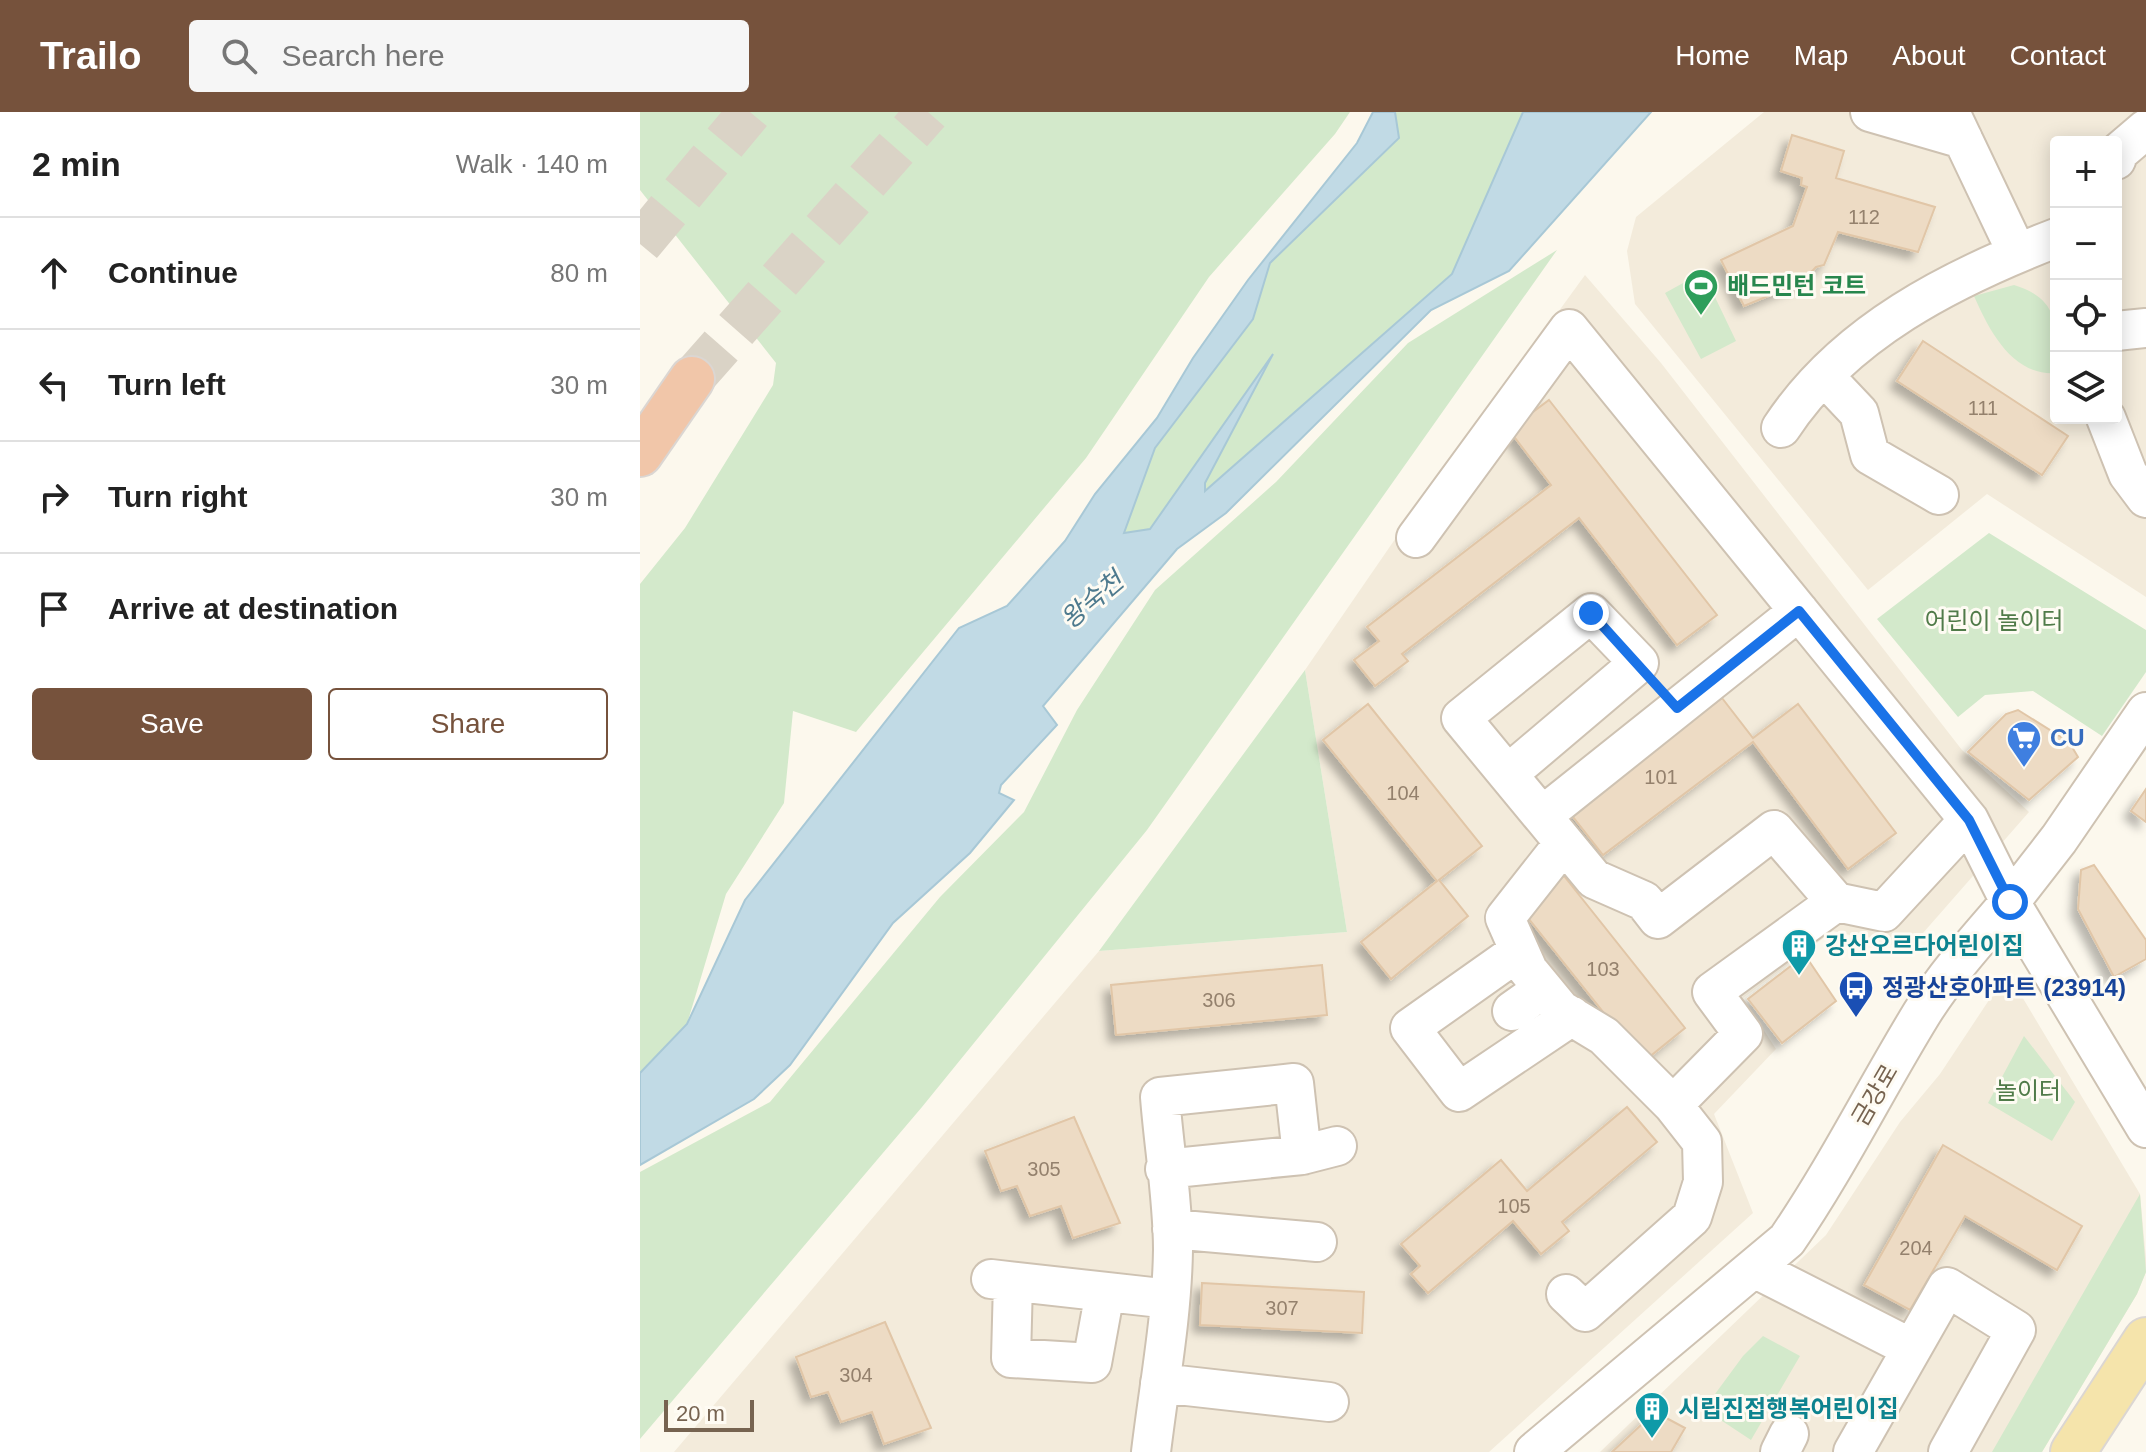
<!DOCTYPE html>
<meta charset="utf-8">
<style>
:root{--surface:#fff;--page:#f6f6f6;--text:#222;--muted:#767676;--line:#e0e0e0;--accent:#76523c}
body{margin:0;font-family:Helvetica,"Noto Sans KR",sans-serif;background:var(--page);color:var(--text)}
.controls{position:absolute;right:24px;top:24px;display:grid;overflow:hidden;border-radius:8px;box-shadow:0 4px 20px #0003}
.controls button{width:72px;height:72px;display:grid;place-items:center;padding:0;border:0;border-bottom:2px solid var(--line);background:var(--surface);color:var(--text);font:40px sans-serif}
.scale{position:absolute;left:24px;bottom:20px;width:90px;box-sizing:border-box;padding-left:8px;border:4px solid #766350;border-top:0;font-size:22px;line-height:28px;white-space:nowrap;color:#766350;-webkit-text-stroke:6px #fefbf3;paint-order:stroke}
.stop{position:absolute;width:24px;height:24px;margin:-18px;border:6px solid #1a73e8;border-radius:50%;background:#fff}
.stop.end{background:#1a73e8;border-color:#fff;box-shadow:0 2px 8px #0008}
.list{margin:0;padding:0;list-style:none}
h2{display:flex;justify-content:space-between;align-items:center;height:104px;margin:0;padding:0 32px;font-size:34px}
h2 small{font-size:26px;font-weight:400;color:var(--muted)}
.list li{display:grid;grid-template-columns:52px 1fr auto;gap:24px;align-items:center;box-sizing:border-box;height:112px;padding:0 32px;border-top:2px solid var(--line)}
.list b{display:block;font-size:30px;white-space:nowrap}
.list em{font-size:26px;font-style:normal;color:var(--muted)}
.actions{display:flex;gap:16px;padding:24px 32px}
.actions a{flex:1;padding:18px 0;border:2px solid var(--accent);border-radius:8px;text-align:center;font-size:28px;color:var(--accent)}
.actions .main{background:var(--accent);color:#fff}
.icon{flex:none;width:44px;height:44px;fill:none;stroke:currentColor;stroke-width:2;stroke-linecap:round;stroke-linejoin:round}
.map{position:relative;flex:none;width:1506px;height:1340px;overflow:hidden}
header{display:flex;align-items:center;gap:48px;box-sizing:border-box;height:112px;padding:0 40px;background:var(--accent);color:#fff}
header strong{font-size:38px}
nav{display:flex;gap:44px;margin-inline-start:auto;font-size:28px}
.search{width:560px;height:72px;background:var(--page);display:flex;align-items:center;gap:20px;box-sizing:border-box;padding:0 28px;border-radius:8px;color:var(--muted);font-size:30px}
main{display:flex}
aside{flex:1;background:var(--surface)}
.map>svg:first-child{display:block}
.residential{fill:#f3ebdb;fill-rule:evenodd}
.green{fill:#d3e9cb}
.water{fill:#c1dae5;stroke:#a8c8d6;stroke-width:2}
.building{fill:#eddbc4;stroke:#e1c6a7;stroke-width:2;filter:url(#shadow)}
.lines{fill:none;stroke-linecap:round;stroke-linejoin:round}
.highway-tunnel{stroke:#dad3c6;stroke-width:44;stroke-dasharray:44 22;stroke-linecap:butt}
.minor-casing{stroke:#cec2b2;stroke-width:42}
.major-casing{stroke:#dbd6d2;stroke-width:48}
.highway-casing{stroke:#dbd6d2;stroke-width:48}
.minor{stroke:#fff;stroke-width:38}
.major{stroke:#f5e4ab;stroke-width:44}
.highway{stroke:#f1c6a9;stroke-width:44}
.route{stroke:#1a73e8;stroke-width:10}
.labels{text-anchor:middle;stroke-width:6;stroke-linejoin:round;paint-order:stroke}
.number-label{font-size:20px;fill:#94816d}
.leisure-label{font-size:24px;font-weight:bold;fill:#27864d;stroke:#fefbf3;text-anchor:start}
.park-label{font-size:24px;fill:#507b49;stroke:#fefbf3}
.shop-label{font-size:24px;font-weight:bold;fill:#366cbe;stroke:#fefbf3;text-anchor:start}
.culture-label{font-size:24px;font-weight:bold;fill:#0d838f;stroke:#fefbf3;text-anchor:start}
.transit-label{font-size:24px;font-weight:bold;fill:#164399;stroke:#fefbf3;text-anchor:start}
.street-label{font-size:24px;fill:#766350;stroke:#fefbf3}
.water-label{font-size:26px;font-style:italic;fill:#4e7a8e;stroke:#fefbf3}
</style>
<header>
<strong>Trailo</strong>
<div class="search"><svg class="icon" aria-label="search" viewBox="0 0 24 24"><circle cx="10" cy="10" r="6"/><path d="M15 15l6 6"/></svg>Search here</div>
<nav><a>Home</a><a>Map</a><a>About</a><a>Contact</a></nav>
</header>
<main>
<aside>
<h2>2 min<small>Walk · 140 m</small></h2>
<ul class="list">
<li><svg class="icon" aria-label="ahead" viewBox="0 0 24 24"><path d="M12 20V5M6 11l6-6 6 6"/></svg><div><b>Continue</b></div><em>80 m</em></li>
<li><svg class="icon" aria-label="left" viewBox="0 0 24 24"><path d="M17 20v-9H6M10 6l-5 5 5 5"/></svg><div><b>Turn left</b></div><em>30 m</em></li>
<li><svg class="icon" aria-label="right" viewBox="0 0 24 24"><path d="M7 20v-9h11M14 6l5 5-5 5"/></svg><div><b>Turn right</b></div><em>30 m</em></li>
<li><svg class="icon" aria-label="arrive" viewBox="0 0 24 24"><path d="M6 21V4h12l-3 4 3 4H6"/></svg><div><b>Arrive at destination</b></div></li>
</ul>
<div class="actions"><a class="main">Save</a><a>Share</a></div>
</aside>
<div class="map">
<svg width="1506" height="1340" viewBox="0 0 1506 1340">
<defs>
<filter id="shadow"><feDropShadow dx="-7" dy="7" stdDeviation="4" flood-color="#0004"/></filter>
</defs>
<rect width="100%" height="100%" fill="#fcf8ed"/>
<!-- residential -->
<path class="residential" d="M1124,0H1506V485L1347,382L1228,478L995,192L987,139L996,105ZM1416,30H1476V306H1416Z
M945,163L1021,251L1322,638L1389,700L1269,837L1193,819L1103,886L1136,937L1074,1002L1113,1101L849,1340H34L459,839L707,820L665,558L784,385Z
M1378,878L1500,1082L1506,1147V1160L1497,1182L1402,1340H960L1186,1123L1260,1010L1300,962L1351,885Z"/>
<!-- green -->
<path class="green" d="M0,0H710L695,22L569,165L446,346L216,620L153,599L144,691L86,782L47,912L0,961V472L45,416L133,273L136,251L0,78Z
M755,0H883L812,162L565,380V371L628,250L510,418L483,421L515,336L613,207L630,151L759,26Z
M917,138L507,718L282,995L0,1327V1060L130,990L300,785L384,700L437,598L515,478L636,370L768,231Z
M1063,160L1096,229L1061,247L1025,181Z
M1374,173C1423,188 1416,219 1416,261C1372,264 1349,218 1334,184Z
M1349,421L1506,518V560L1462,624L1393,579L1345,583L1318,605L1237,507Z
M665,558L707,820L459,839Z
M1384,924L1435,990L1412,1029L1348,991Z
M1500,1082L1506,1160L1497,1182L1402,1340H1352Z
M1123,1224L1160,1244L1111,1328L1064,1297L1103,1244Z"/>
<!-- water -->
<path class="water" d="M733,0H755L759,26L630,151L613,207L515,336L484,421L510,417L633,242L565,371V379L812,162L883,0H1011L869,159L791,198L586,401L537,437L403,594L417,613L361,673L359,681L374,688L330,741L253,811L150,953L114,987L0,1053V961L47,912L105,788L319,516L367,494L425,429L455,382L517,306L553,246L608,168L717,31Z"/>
<!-- building -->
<path class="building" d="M1152,23L1204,39L1196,66L1295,95L1278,140L1198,120L1184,153L1176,155L1162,170L1104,194L1081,148L1153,114L1167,75L1161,73L1162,66L1141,59Z
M1283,229L1428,324L1402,363L1257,269Z
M909,288L1077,503L1037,533L939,406L762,542L768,549L735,574L714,548L739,529L727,515L911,373L869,318Z
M1082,586L1113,626L1158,592L1256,721L1208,757L1113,630L963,743L930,701Z
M728,592L842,734L799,768L828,804L751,867L721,830L797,769L683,628Z
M1378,598L1429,630L1438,645L1389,688L1328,640L1366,602Z
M1506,677V710L1491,699Z
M1454,753L1506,828V847L1474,865L1438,797L1441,758Z
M924,764L1045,916L1003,950L881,797Z
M1165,843L1196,889L1142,931L1108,887Z
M682,853L687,903L476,923L471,873Z
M987,995L1017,1030L922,1110L929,1119L901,1142L873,1109L788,1181L771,1162L780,1154L761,1132L861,1048L887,1079Z
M434,1005L480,1111L433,1126L421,1094L390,1104L377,1074L361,1079L345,1039Z
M1303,1033L1442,1114L1417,1158L1325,1104L1270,1198L1224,1173Z
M562,1171L724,1180L722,1221L560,1213Z
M245,1210L291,1316L244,1332L232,1300L201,1310L188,1280L171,1285L156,1245Z
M1015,1300L1045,1316L1031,1340H972Z"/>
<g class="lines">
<!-- highway-tunnel -->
<path class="highway-tunnel" d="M0,132L110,0
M52,267L288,0"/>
<!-- minor casing -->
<g class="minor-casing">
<path id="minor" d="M1230,0L1323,27
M1310,0L1377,141
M1476,48L1479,40L1506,17
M1476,219L1506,216
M1185,265L1219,301L1230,343L1299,383
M1466,306L1488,362L1506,386
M1141,316C1204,220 1312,166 1416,126
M776,426L929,217L1329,708L1370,790L1419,727L1506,600
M868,662L999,551L951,501L821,606L902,704L1159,499
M902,704L954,767L1004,789L1018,807L1134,718L1196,790
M924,731L865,806L888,858L921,898L964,924L1033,993
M879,839L770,916L819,980L932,904
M872,899L903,877
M662,1043L697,1034
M532,1117L677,1130
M1114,1156L1271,1236
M351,1167L530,1187
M373,1170L371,1246L452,1251L465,1180
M926,1182L945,1200L1052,1105L1063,1070L1062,1030L1033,993L1103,922L1072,880L1196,790L1244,800L1329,708
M520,1271L689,1290
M511,1340C519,1273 532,1206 533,1138C533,1088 524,1036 520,985L654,971L662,1043L525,1057
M894,1340L1147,1128C1197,1055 1236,976 1282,901C1307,861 1339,826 1370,790L1506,1016
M1140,1340L1149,1322
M1213,1340L1307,1175L1376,1218L1308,1340"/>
</g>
<!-- major casing -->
<g class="major-casing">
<path id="major" d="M1433,1340L1506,1228"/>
</g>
<!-- highway casing -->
<g class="highway-casing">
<path id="highway" d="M0,342L52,267"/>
</g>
<!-- minor -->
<use href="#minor" class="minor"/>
<!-- major -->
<use href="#major" class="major"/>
<!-- highway -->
<use href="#highway" class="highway"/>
</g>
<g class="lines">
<!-- route -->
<path class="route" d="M951,501L1037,596L1159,499L1329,708L1370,790"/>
</g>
<!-- icons -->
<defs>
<g id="stadium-pin" transform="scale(1.8)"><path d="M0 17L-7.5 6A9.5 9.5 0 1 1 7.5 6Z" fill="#2e9e5b" stroke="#fefbf3"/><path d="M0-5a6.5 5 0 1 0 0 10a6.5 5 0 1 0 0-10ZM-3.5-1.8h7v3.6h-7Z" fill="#fff"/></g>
<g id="supermarket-pin" transform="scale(1.8)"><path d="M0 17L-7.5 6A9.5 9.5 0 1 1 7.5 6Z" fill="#3f7fe0" stroke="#fefbf3"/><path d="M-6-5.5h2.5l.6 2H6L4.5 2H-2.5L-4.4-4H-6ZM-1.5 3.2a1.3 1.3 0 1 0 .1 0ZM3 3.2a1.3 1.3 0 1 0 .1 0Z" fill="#fff"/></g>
<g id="building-pin" transform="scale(1.8)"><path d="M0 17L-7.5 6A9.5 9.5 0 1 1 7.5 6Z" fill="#0f9aa8" stroke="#fefbf3"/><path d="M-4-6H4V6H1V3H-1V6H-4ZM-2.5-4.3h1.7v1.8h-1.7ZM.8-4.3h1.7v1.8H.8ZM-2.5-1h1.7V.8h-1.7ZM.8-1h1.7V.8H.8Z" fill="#fff"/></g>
<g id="bus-pin" transform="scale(1.8)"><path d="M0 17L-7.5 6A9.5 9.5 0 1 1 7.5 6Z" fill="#1a4fb4" stroke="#fefbf3"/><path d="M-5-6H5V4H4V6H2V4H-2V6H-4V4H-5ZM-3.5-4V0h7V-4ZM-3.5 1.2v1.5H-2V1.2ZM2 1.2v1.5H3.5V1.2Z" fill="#fff"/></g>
</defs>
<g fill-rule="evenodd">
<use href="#stadium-pin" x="1061" y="174"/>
<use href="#supermarket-pin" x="1384" y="626"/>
<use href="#building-pin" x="1159" y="834"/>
<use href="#bus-pin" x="1216" y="876"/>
<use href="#building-pin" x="1012" y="1297"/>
</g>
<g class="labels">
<!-- number labels -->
<g class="number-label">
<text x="1224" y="112">112</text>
<text x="1343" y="303">111</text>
<text x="1021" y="672">101</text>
<text x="763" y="688">104</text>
<text x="963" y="864">103</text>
<text x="579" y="895">306</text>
<text x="404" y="1064">305</text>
<text x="874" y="1101">105</text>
<text x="1276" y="1143">204</text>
<text x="642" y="1203">307</text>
<text x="216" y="1270">304</text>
</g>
<!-- leisure labels -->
<g class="leisure-label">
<text x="1087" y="182">배드민턴 코트</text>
</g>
<!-- park labels -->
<g class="park-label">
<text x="1354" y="517">어린이 놀이터</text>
<text x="1388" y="987">놀이터</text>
</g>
<!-- shop labels -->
<g class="shop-label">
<text x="1410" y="634">CU</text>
</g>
<!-- culture labels -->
<g class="culture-label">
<text x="1185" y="842">강산오르다어린이집</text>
<text x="1038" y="1305">시립진접행복어린이집</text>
</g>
<!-- transit labels -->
<g class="transit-label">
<text x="1242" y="884">정광산호아파트 (23914)</text>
</g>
<!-- street labels -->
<g class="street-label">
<text transform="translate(1235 983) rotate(-60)" y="8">금강로</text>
</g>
<!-- water labels -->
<g class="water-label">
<text transform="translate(452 488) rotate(-40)" y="9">왕숙천</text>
</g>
</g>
</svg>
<div class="controls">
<button>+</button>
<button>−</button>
<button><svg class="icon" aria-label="locate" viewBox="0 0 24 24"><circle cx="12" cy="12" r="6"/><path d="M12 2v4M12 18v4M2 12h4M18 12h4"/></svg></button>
<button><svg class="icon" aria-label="layers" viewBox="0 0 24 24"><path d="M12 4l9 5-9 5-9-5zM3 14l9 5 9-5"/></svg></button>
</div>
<div class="scale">20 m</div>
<div class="stop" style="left:1370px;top:790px"></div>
<div class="stop end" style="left:951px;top:501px"></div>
</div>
</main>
